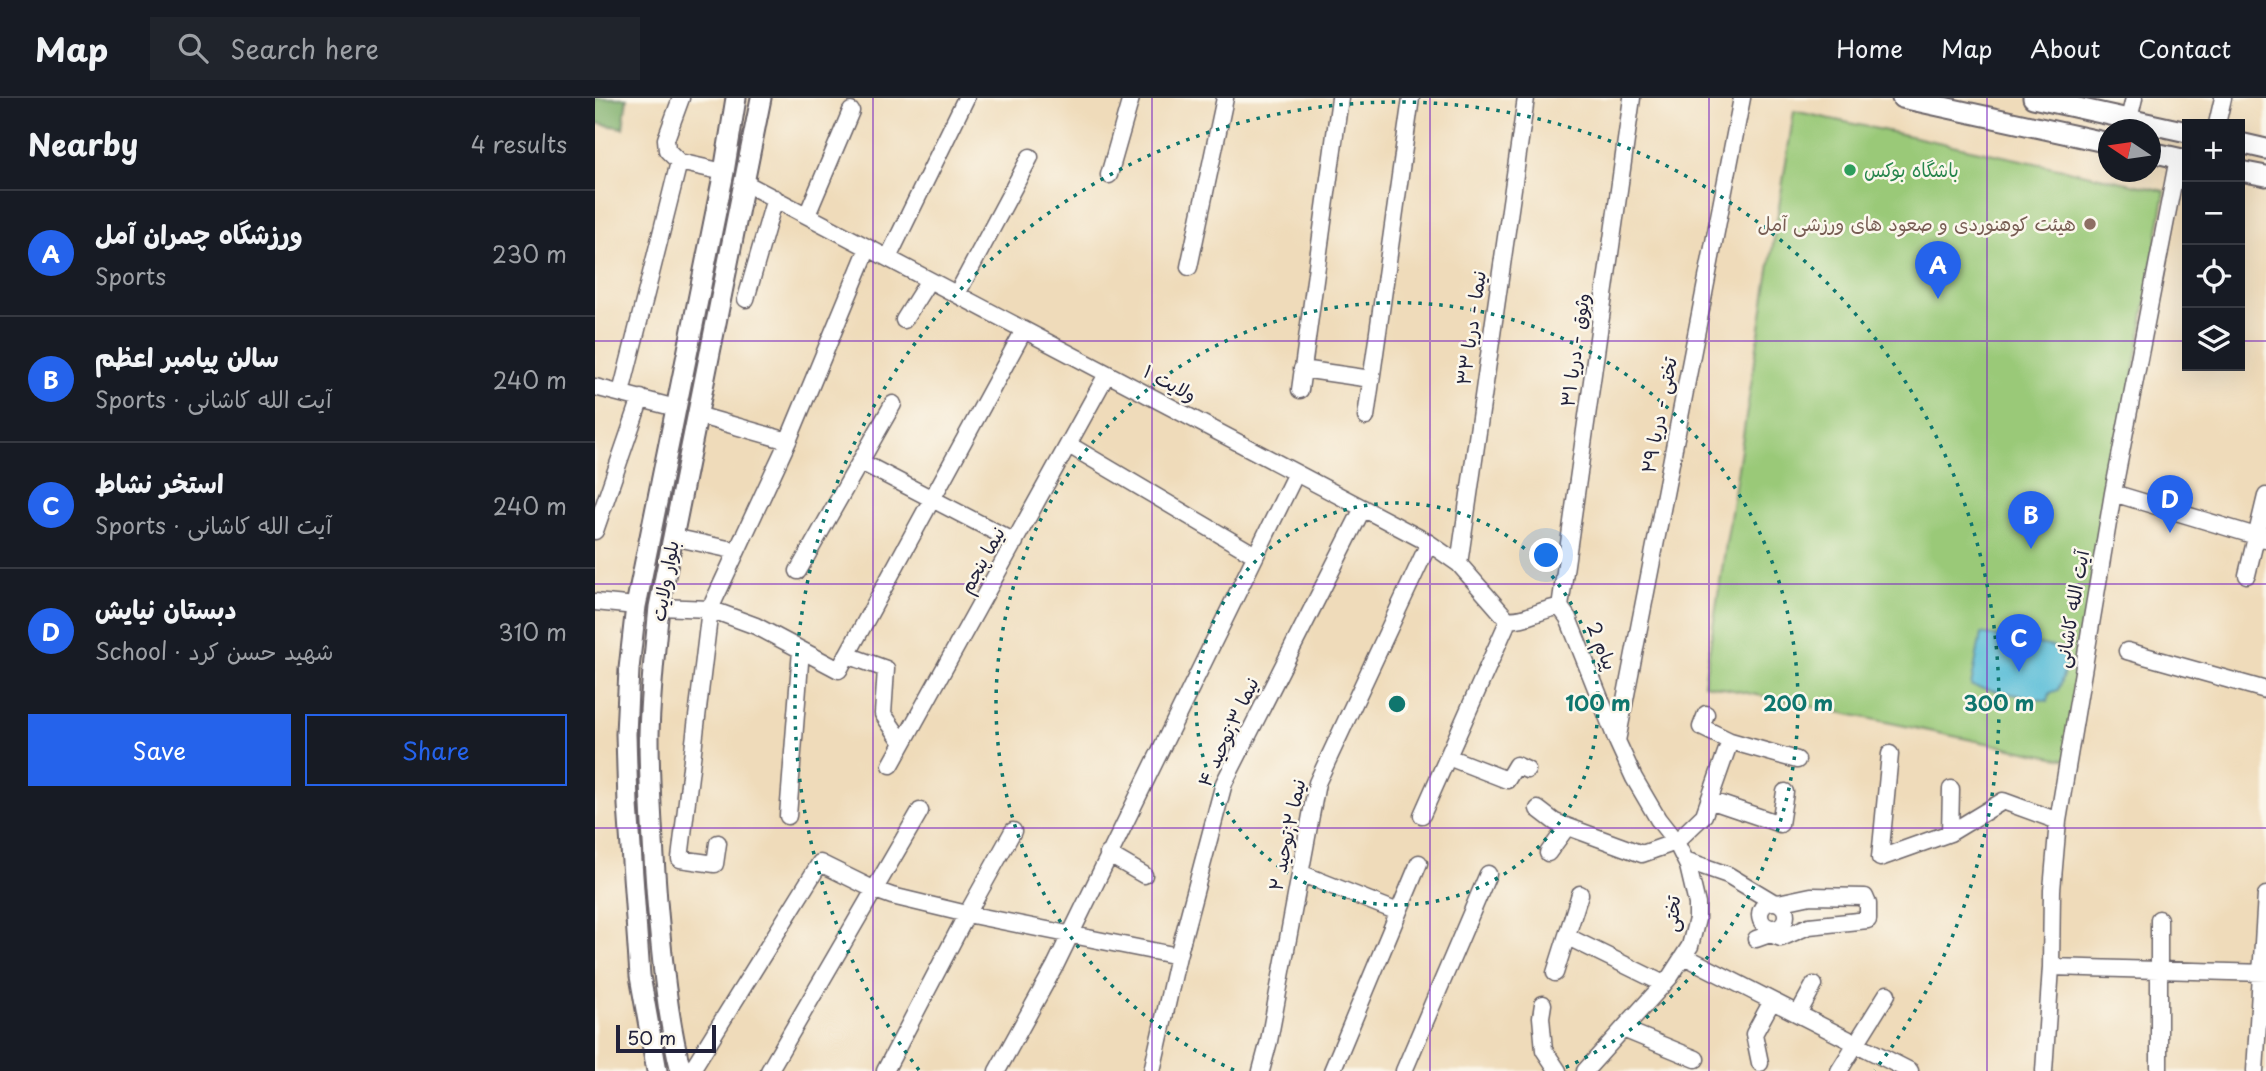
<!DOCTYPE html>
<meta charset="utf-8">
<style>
:root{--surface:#171b24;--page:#20242c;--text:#f1f3f6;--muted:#9ea1a6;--line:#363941;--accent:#2563eb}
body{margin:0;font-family:"Playpen Sans","Playpen Sans Arabic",sans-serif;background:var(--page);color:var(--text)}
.controls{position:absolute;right:21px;top:21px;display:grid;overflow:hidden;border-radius:0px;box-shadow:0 7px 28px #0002}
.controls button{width:63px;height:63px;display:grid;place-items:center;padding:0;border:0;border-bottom:2px solid var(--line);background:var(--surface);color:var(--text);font:35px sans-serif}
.compass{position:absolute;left:1503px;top:21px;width:63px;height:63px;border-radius:50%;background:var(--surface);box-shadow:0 7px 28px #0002;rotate:283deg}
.scale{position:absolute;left:21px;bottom:18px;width:100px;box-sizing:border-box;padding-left:7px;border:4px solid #22223b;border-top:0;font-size:19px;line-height:24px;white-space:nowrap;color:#22223b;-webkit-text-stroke:5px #fbf7ec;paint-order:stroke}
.you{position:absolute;left:952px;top:458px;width:24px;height:24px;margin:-18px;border:5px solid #fff;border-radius:50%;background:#1a73e8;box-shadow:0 0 0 10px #1a73e833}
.badge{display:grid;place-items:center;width:46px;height:46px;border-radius:50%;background:var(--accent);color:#fff;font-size:23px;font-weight:700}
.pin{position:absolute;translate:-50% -58px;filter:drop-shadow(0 2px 4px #0008)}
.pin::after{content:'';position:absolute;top:37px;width:24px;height:21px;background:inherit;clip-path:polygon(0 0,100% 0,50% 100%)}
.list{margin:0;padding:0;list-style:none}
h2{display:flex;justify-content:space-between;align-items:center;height:91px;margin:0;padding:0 28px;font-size:30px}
h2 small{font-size:23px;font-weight:400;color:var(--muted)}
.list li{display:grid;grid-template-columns:46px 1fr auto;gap:21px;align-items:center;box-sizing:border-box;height:126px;padding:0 28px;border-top:2px solid var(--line)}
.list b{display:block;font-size:26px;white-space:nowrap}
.list p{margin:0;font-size:23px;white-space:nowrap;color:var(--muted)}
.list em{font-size:23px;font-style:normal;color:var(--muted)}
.actions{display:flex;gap:14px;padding:21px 28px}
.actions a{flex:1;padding:16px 0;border:2px solid var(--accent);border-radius:0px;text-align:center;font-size:24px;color:var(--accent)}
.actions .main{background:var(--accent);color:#fff}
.icon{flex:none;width:38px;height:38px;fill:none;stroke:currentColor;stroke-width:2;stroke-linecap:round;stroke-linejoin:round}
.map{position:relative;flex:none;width:1671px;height:973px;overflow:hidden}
header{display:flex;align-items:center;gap:42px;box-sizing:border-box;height:98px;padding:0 35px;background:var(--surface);border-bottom:2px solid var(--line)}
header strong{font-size:33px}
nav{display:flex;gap:38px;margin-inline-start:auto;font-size:24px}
.search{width:490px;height:63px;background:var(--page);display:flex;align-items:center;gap:18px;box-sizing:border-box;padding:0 24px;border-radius:0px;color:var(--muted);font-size:26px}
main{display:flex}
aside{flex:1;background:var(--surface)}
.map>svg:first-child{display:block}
.green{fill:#9ac978;stroke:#5e765a;stroke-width:2}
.forest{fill:#7bad68;stroke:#4e6852;stroke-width:2}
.water{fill:#5abed8;stroke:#3e708a;stroke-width:2}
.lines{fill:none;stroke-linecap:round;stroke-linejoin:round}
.minor-casing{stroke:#6a6367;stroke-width:19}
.major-casing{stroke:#6a6367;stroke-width:23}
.minor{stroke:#fff;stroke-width:16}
.major{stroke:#fff;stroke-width:19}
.grid{fill:none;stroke:#7b2cbf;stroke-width:2;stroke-opacity:0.55}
.ring{fill:none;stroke:#0f766e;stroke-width:3.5;stroke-dasharray:3.5 7}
.leisure-dot{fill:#2e9e5b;stroke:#fbf7ec;stroke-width:2.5}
.education-dot{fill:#8d6e63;stroke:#fbf7ec;stroke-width:2.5}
.labels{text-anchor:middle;stroke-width:5;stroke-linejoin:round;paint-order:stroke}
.leisure-label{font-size:19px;fill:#27864d;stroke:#fbf7ec;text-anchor:start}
.education-label{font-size:19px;fill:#785e54;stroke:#fbf7ec;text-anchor:end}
.street-label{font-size:19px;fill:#22223b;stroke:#fbf7ec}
.centre{fill:#0f766e;stroke:#fbf7ec;stroke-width:3.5}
.ring-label{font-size:21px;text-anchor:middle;font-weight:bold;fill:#0f766e;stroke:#fbf7ec;stroke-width:5;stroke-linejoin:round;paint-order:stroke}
</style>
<header>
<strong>Map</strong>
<div class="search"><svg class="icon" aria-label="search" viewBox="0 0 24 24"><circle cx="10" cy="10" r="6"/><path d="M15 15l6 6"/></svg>Search here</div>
<nav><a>Home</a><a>Map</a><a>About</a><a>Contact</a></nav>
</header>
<main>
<aside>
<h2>Nearby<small>4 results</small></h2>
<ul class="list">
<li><span class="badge">A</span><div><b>ورزشگاه چمران آمل</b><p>Sports</p></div><em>230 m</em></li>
<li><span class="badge">B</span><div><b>سالن پیامبر اعظم</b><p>Sports · آیت الله کاشانی</p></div><em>240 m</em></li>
<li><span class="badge">C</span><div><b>استخر نشاط</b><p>Sports · آیت الله کاشانی</p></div><em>240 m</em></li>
<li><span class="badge">D</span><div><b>دبستان نیایش</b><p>School · شهید حسن کرد</p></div><em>310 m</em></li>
</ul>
<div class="actions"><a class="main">Save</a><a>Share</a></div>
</aside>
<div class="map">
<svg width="1671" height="973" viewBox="0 0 1671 973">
<rect width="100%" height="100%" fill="#fbf7ec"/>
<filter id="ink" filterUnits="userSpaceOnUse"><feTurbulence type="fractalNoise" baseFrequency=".0143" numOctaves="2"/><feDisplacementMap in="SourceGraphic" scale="14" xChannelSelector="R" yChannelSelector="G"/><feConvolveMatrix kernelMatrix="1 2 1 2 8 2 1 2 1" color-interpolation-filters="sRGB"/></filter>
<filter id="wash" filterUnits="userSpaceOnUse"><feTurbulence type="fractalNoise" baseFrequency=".00686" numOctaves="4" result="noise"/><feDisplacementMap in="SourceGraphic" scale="28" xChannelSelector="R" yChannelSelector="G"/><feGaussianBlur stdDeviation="1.57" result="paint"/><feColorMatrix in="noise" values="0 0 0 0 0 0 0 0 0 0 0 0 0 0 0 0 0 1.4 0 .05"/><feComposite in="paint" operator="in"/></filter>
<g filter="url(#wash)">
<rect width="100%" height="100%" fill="#efdbba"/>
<!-- green -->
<path class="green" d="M1199,13L1570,93L1473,662L1109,586Z"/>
<!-- forest -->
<path class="forest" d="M0,0H32L28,30L0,25Z"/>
<!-- water -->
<path class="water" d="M1386,536L1471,551V568L1463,592L1455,595L1453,603L1376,588Z"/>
</g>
<g filter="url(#ink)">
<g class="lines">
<!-- minor casing -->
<g class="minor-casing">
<path id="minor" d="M86,0L71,41L72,52L84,64L129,74
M1534,21L1539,0
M1622,26L1628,0
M514,77L536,0
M150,85L834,445L864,466L912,521C929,524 947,510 965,509
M212,117L256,13
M293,160L371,0
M594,169L630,0
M362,196L435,59
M151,201L180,100
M309,222L334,182
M707,271L776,281
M0,289L81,310
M705,292L745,0
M26,295L84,64
M102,317L193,343
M771,319L816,0
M474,347L660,457
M266,364L420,444
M1518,395L1671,441
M0,433L46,300
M78,439L142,453
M864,466L931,0
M203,473L298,306
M1652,477L1671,398
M0,504L41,508
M64,509L115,511L161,528L244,572L429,232
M965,509L973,520L1022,643L1039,680L1063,721L1081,744L1093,768L1102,806V821L1095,848L1075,879L990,973
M965,509L1037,0
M1532,553L1671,592
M252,557L291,571L288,616L308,645
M1022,643L1147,0
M1135,643L1202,662
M1295,656L1285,760L1355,735L1408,703L1463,723
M853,659L912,682L921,667L932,672
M296,667L512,276
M1114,702L1185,726L1190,694
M943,711L960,724L1047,756L1081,744L1109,717L1135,643L1106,629L1111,616
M827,717L914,521
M193,718L206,552
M1355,735L1356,691
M123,745L120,766L85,761L115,511L193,343L273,150
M953,755L972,729
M513,756L549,777
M1090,762L1133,777L1178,804
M705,775L803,814
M1165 817a13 13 0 1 1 26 0a13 13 0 1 1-26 0Z
M973,839L1069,886
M1161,841L1175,836L1186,840L1214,828L1273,822V806L1270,799L1216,798L1183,805
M1089,858L1315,973
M1456,869L1671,875
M960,875L985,796
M948,906L946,919L949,952L963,973
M1203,916L1219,887
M1028,931L1101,961
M1165,965L1159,936L1177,903
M96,973L225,765L280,792L297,798L372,816L583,858
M174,973L325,713
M290,973L372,816L418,733
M402,973L460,868L701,375
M557,973L583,858L629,685L768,410
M666,973L674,943L722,685L834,445
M737,973L824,765
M809,973L893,776
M1244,973L1292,896
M1449,973L1456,869L1457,792L1463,723L1518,395L1583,60
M1564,973V821
M1660,973L1671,797"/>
</g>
<!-- major casing -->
<g class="major-casing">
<path id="major" d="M1307,0L1514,45
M1438,0L1592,34
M1645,45L1671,51
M1556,54L1592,62
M1645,73L1671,78
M62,973L45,878L33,707L31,636L34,571L41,508L129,74L141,0
M86,973C72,918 67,860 62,803C58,748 54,693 54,637C55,594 60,552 64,509L166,0"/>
</g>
<!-- minor -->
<use href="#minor" class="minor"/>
<!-- major -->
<use href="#major" class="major"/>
</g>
</g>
<!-- grid -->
<path class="grid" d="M278,0V973M557,0V973M835,0V973M1114,0V973M1392,0V973M0,243H1592M1645,243H1671M0,486H1671M0,730H1671"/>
<!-- distance rings -->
<g class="ring">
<circle cx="802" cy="606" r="201"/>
<path d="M639 972A401 401 0 1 1 965 972"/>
<path d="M324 972A602 602 0 1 1 1280 972"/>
</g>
<!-- markers -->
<circle class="leisure-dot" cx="1255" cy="72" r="7"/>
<circle class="education-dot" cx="1495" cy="126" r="7"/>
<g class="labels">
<!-- leisure labels -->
<g class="leisure-label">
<text x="1269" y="79">باشگاه‌ بوکس</text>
</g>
<!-- education labels -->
<g class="education-label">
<text x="1481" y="133">هیئت کوهنوردی و صعود های ورزشی آمل</text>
</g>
<!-- street labels -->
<g class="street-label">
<text transform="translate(876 230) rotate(-82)" y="7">نیما - دریا ۳۳</text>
<text transform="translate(980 252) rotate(-82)" y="7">وثوق - دریا ۳۱</text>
<text transform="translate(575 285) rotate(28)" y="7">ولایت ۱</text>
<text transform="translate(1064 317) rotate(-79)" y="7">تختی - دریا ۲۹</text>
<text transform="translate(387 462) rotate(-61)" y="7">نیما پنجم</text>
<text transform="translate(70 483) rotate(-80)" y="7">بلوار ولایت</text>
<text transform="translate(1477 511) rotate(-80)" y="7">آیت الله کاشانی</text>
<text transform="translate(1007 548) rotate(68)" y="7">پیام 2</text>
<text transform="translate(633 634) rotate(-65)" y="7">نیما ۳;توحید ۴</text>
<text transform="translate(692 737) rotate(-78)" y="7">نیما ۲;توحید ۲</text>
<text transform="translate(1077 816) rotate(-87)" y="7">تختی</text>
</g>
</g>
<circle cx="802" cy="606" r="10" class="centre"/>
<g class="ring-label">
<text x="1003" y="613">100 m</text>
<text x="1203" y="613">200 m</text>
<text x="1404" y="613">300 m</text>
</g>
</svg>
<div class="controls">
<button>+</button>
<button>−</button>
<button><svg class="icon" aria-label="locate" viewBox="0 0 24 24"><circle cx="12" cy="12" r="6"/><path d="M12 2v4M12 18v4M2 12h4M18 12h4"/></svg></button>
<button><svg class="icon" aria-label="layers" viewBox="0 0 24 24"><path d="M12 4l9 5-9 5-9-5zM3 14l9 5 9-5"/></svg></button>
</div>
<svg class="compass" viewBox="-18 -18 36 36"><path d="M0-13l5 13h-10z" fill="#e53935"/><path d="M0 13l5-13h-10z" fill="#9ea1a6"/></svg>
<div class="scale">50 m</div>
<div class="you"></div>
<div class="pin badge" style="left:1343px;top:201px">A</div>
<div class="pin badge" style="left:1436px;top:451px">B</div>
<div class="pin badge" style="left:1424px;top:574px">C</div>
<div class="pin badge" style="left:1575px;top:435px">D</div>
</div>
</main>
